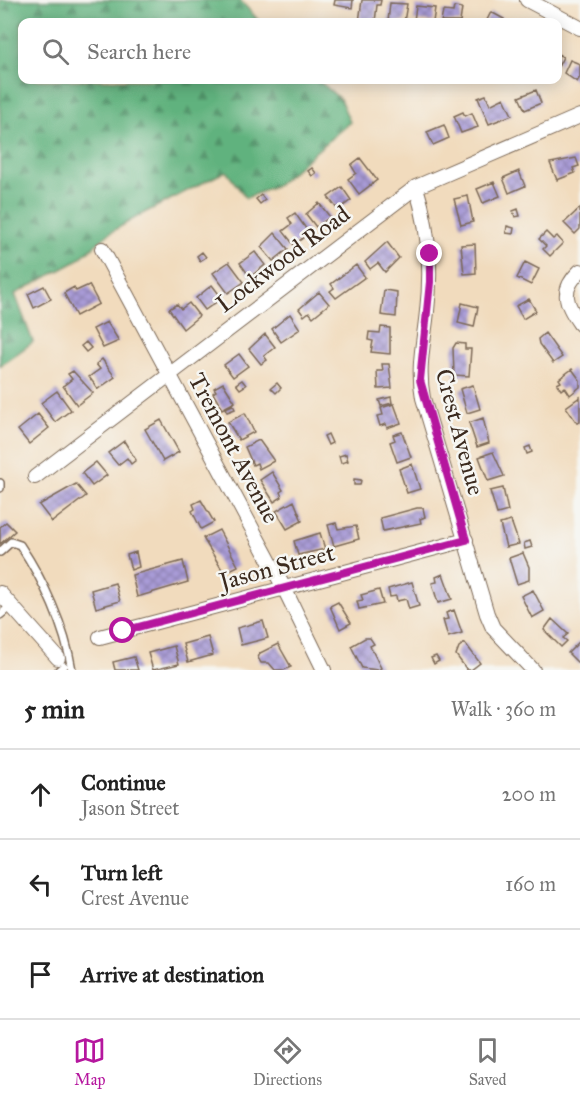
<!DOCTYPE html>
<meta charset="utf-8">
<style>
:root{--surface:#fff;--page:#f2f2f2;--text:#222;--muted:#767676;--line:#e0e0e0;--accent:#b5179e}
body{margin:0;font-family:"IM FELL Great Primer",serif;background:var(--page);color:var(--text)}
.stop{position:absolute;width:18px;height:18px;margin:-14px;border:4px solid #b5179e;border-radius:50%;background:#fff}
.stop.end{background:#b5179e;border-color:#fff;box-shadow:0 2px 6px #0008}
.list{margin:0;padding:0;list-style:none}
h2{display:flex;justify-content:space-between;align-items:center;height:78px;margin:0;padding:0 24px;font-size:26px}
h2 small{font-size:20px;font-weight:400;color:var(--muted)}
.list li{display:grid;grid-template-columns:39px 1fr auto;gap:18px;align-items:center;box-sizing:border-box;height:90px;padding:0 24px;border-top:2px solid var(--line)}
.list b{display:block;font-size:22px;white-space:nowrap}
.list p{margin:0;font-size:20px;white-space:nowrap;color:var(--muted)}
.list em{font-size:20px;font-style:normal;color:var(--muted)}
.icon{flex:none;width:33px;height:33px;fill:none;stroke:currentColor;stroke-width:2;stroke-linecap:round;stroke-linejoin:round}
.map{position:relative;flex:none;width:580px;height:670px;overflow:hidden}
.search{position:absolute;background:var(--surface);box-shadow:0 3px 15px #0003;left:18px;right:18px;top:18px;height:66px;display:flex;align-items:center;gap:15px;box-sizing:border-box;padding:0 21px;border-radius:12px;color:var(--muted);font-size:22px}
.sheet{height:348px;background:var(--surface)}
nav{display:flex;justify-content:space-around;align-items:center;box-sizing:border-box;height:84px;border-top:2px solid var(--line);background:var(--surface);font-size:16px;color:var(--muted)}
nav a{display:grid;justify-items:center;gap:3px}
nav .on{color:var(--accent)}
.map>svg:first-child{display:block}
.forest{fill:url(#forest-firs);stroke:#4e6e4e;stroke-width:1.5}
.building{fill:url(#building-cross-hatch)}
.lines{fill:none;stroke-linecap:round;stroke-linejoin:round}
.lane-casing{stroke:#7b6856;stroke-width:10}
.street-casing{stroke:#7b6856;stroke-width:16}
.lane{stroke:#fff;stroke-width:7}
.street{stroke:#fff;stroke-width:14}
.route{stroke:#b5179e;stroke-width:8}
.labels{text-anchor:middle;stroke-width:5;stroke-linejoin:round;paint-order:stroke}
.street-label{font-size:24px;fill:#3b2a1e;stroke:#f6f6f2}
</style>
<div class="map">
<svg width="580" height="670" viewBox="0 0 580 670">
<defs>
<pattern id="forest-firs" width="22" height="20" patternUnits="userSpaceOnUse" patternTransform="scale(1.5)"><rect width="22" height="20" fill="#60b27e"/><path d="M5 1l3.5 6h-7zM16 11l3.5 6h-7z" fill="#509167"/></pattern>
<pattern id="building-cross-hatch" width="8" height="8" patternUnits="userSpaceOnUse" patternTransform="scale(1.5)"><rect width="8" height="8" fill="#a99bd7"/><path d="M0 0l8 8M0 8l8-8" fill="none" stroke="#8b7fae"/></pattern>
</defs>
<rect width="100%" height="100%" fill="#f6f6f2"/>
<filter id="ink" filterUnits="userSpaceOnUse"><feTurbulence type="fractalNoise" baseFrequency=".0167" numOctaves="2"/><feDisplacementMap in="SourceGraphic" scale="12" xChannelSelector="R" yChannelSelector="G"/><feConvolveMatrix kernelMatrix="1 2 1 2 8 2 1 2 1" color-interpolation-filters="sRGB"/></filter>
<filter id="wash" filterUnits="userSpaceOnUse"><feTurbulence type="fractalNoise" baseFrequency=".008" numOctaves="4" result="noise"/><feDisplacementMap in="SourceGraphic" scale="24" xChannelSelector="R" yChannelSelector="G"/><feGaussianBlur stdDeviation="1.35" result="paint"/><feColorMatrix in="noise" values="0 0 0 0 0 0 0 0 0 0 0 0 0 0 0 0 0 1.4 0 .05"/><feComposite in="paint" operator="in"/></filter>
<g filter="url(#wash)">
<rect width="100%" height="100%" fill="#f1dbbd"/>
<!-- forest -->
<path class="forest" d="M0,0H240L260,22H22V80H318L340,99L350,122L277,185L246,198L226,171L142,214L111,232L75,262L15,294L33,342L0,366Z"/>
<g id="blocks">
<!-- building -->
<path class="building" d="M335,0H353L352,8L334,5Z
M362,0H381L380,5H377L375,22H359Z
M390,3L407,4L404,22H388Z
M416,6L435,8L433,22L414,21Z
M454,7L462,8L460,22H441L443,11L453,12Z
M491,12L504,19L502,22H486Z
M558,54L563,57L558,67Z
M570,60L580,64V77L577,82L564,73Z
M536,90L541,103L525,110L519,97Z
M486,95L490,105L504,98L512,115L489,124L478,98Z
M463,112L465,116L472,113L478,127L461,133L454,116Z
M444,125L449,138L433,145L427,132Z
M360,158L377,180L359,194L348,179L356,173L351,165Z
M576,158L579,166L573,168L575,173L557,180L550,163Z
M312,168L316,173L312,176L308,171Z
M519,171L525,186L509,193L503,178Z
M494,182L500,196L483,203L477,189Z
M342,187L351,200L338,210L328,197Z
M261,195L265,200L260,204L256,199Z
M468,196L473,222L461,225L454,199Z
M319,203L330,217L316,227L306,214Z
M580,208V229L575,234L564,223Z
M518,209L520,216L515,217L513,211Z
M295,213L309,233L294,245L283,231L292,224L288,218Z
M507,226L514,228L513,234L506,233Z
M546,232L553,239L557,236L563,243L550,256L543,249L546,246L539,239Z
M275,233L288,249L273,261L261,247Z
M387,242L399,258L385,272L378,263L370,269L365,262Z
M475,244L476,273L464,274L461,245Z
M202,252L206,257L200,261L197,256Z
M255,252L265,265L250,277L240,263Z
M229,262L244,282L228,293L213,273Z
M525,262L539,269L531,285L517,278Z
M356,265L365,277L336,298L330,291L334,288L331,284Z
M89,285L99,304L76,316L64,293L74,287L76,291Z
M212,285L222,298L205,310L196,298Z
M44,286L51,299L34,308L28,294Z
M384,290L397,292L396,317L381,315Z
M319,292L329,304L313,317L309,312L304,316L299,309Z
M529,299L536,311L523,319L516,306Z
M189,303L199,316L183,329L169,309L177,304L181,309Z
M462,303L478,307L474,327L458,323Z
M290,314L300,329L281,342L272,329Z
M107,322L119,341L103,348L93,329Z
M381,327L390,328V354L371,352L373,341L368,340L369,332L380,333Z
M545,333L562,357L553,363L539,344L538,339Z
M265,334L275,347L264,356L267,360L261,364L249,349Z
M86,342L91,348L86,352L81,346Z
M456,343L465,344V349H471L469,376L454,375L453,348Z
M239,354L248,366L233,377L224,365Z
M102,359L115,377L98,389L89,377L100,369L96,364Z
M382,364H389L392,388L378,389L377,371H383Z
M572,369L580,380V387L570,395L565,387L561,390L557,384L561,382L559,379Z
M73,371L93,393L77,405L63,386L72,379L68,374Z
M242,380L246,385L240,389L236,384Z
M223,383L235,402L222,409L213,393L216,391L214,388Z
M277,383L281,388L276,393L271,388Z
M473,385L480,409L467,413L460,389Z
M57,391L71,410L55,422L41,403Z
M391,397L392,403L381,406L379,400Z
M580,397V422L577,423L566,407Z
M394,404L401,423L387,428L386,424L380,426L377,416L383,415L381,408Z
M233,405L235,409L227,412L225,408Z
M245,413L254,432L239,440L228,422Z
M38,414L49,428L29,444L18,430Z
M483,418L489,443L477,447L469,423Z
M161,420L179,452L163,461L145,429Z
M402,432L411,457L397,462L390,442L395,440L393,435Z
M328,434L332,443L328,445L324,436Z
M259,440L274,461L259,469L257,463L253,465L245,447Z
M124,441L136,460L131,464L127,458L118,465L108,453Z
M530,446L532,452L527,454L525,448Z
M493,452L504,476L488,481L479,457Z
M346,454L348,461L341,463L339,456Z
M96,462L107,475L92,486L82,473Z
M412,464L420,489L407,493L399,469Z
M272,472L283,490L280,492L282,497L274,502L260,480Z
M354,479L361,480L360,485H354Z
M76,484L86,496L52,522L39,505Z
M503,488L508,511L497,514L490,491Z
M201,500L214,522L201,529L192,511L195,509L193,504Z
M294,501L302,521L287,529L276,511Z
M417,508H423L425,517L420,519L421,523L383,531L380,518Z
M511,521L519,544L506,547L500,524Z
M6,522L15,531L0,544V527Z
M336,523L338,529L356,526L359,539L334,546L328,525Z
M219,530L238,566L224,573L203,538Z
M320,533L325,549L298,555L294,541Z
M530,541L532,547L525,549L524,543Z
M136,552L139,567L131,570L127,555Z
M523,553L529,567V580L517,584L509,558Z
M183,561L188,582L137,597L132,575Z
M443,574L452,599L438,603L432,583L437,582L436,577Z
M412,582L419,606L409,609L406,599L397,601L396,596L390,597L388,589Z
M115,583L120,601L96,608L91,590Z
M379,590L383,604L359,609L357,601L363,600L361,595Z
M533,590L544,611L532,618L521,596Z
M338,602L351,623L340,629L330,606Z
M454,610L462,633L448,637L443,620L448,619L446,613Z
M552,619L568,634L563,638L567,641L561,647L544,630Z
M263,621L268,638L241,645L237,628Z
M208,637L213,655L188,662L183,644Z
M365,638H370L374,644L370,646L381,668L378,670L362,668L351,646Z
M580,641V665L568,653Z
M465,643L480,663L471,670H467L456,655L459,647Z
M278,644L291,667L284,670H275L269,663H261L258,658L260,653Z
M174,646L179,664L153,670L148,653Z
M436,656L439,661L434,664L431,658Z
M134,657L138,670H115L113,662Z"/>
</g>
</g>
<g filter="url(#ink)">
<use href="#blocks" fill-opacity="0" stroke="#7b6856" stroke-width="1.5"/>
<g class="lines">
<!-- lane casing -->
<g class="lane-casing">
<path id="lane" d="M0,483V488
M0,552L11,542L20,545C44,581 65,627 72,670
M0,615L11,606
M59,670L64,666"/>
</g>
<!-- street casing -->
<g class="street-casing">
<path id="street" d="M527,0L580,28
M416,187C429,228 432,268 427,311C424,342 417,367 423,398L487,614L493,628L533,670
M102,249L284,588L324,670
M580,271C560,290 565,303 580,324
M35,477L416,187L580,116
M0,593L58,658
M100,637L466,540"/>
</g>
<!-- lane -->
<use href="#lane" class="lane"/>
<!-- street -->
<use href="#street" class="street"/>
</g>
</g>
<g class="lines" filter="url(#ink)">
<!-- route -->
<path class="route" d="M123,631L466,540L420,380L430,282V254"/>
</g>
<g class="labels">
<!-- street labels -->
<g class="street-label">
<text transform="translate(283 259) rotate(-37)" y="8">Lockwood Road</text>
<text transform="translate(460 432) rotate(75)" y="8">Crest Avenue</text>
<text transform="translate(234 448) rotate(62)" y="8">Tremont Avenue</text>
<text transform="translate(277 567) rotate(-15)" y="8">Jason Street</text>
</g>
</g>
</svg>
<div class="stop" style="left:123px;top:631px"></div>
<div class="stop end" style="left:430px;top:254px"></div>
<div class="search"><svg class="icon" aria-label="search" viewBox="0 0 24 24"><circle cx="10" cy="10" r="6"/><path d="M15 15l6 6"/></svg>Search here</div>
</div>
<section class="sheet">
<h2>5 min<small>Walk · 360 m</small></h2>
<ul class="list">
<li><svg class="icon" aria-label="ahead" viewBox="0 0 24 24"><path d="M12 20V5M6 11l6-6 6 6"/></svg><div><b>Continue</b><p>Jason Street</p></div><em>200 m</em></li>
<li><svg class="icon" aria-label="left" viewBox="0 0 24 24"><path d="M17 20v-9H6M10 6l-5 5 5 5"/></svg><div><b>Turn left</b><p>Crest Avenue</p></div><em>160 m</em></li>
<li><svg class="icon" aria-label="arrive" viewBox="0 0 24 24"><path d="M6 21V4h12l-3 4 3 4H6"/></svg><div><b>Arrive at destination</b></div></li>
</ul>
</section>
<nav>
<a class="on"><svg class="icon" aria-label="map" viewBox="0 0 24 24"><path d="M3 6l6-2 6 2 6-2v14l-6 2-6-2-6 2zM9 4v14M15 6v14"/></svg>Map</a>
<a><svg class="icon" aria-label="directions" viewBox="0 0 24 24"><path d="M12 3l9 9-9 9-9-9zM9 14v-3h6M13 9l2 2-2 2"/></svg>Directions</a>
<a><svg class="icon" aria-label="saved" viewBox="0 0 24 24"><path d="M7 4h10v16l-5-4-5 4z"/></svg>Saved</a>
</nav>
